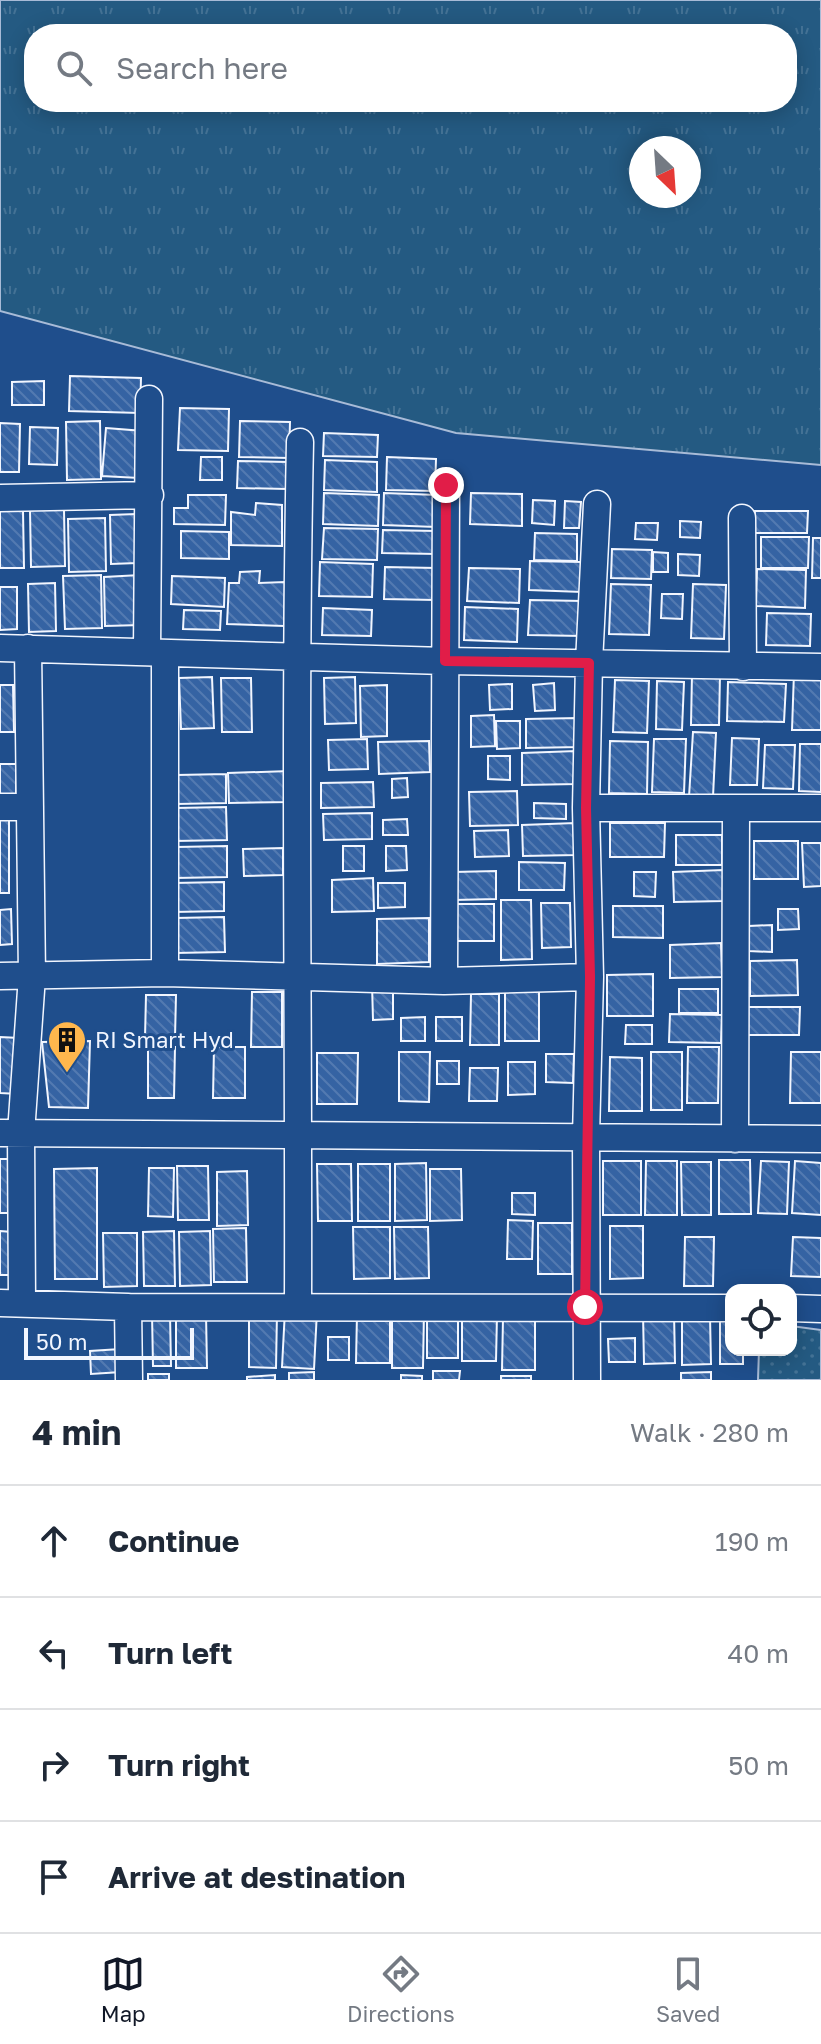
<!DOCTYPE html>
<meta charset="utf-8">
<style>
:root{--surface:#fff;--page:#f2f2f3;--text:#1f2937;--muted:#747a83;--line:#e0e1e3;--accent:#111827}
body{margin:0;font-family:"Golos Text",sans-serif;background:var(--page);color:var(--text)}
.controls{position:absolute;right:24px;bottom:24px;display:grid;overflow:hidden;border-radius:16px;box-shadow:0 4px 20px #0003}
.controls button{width:72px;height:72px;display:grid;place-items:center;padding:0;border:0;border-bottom:2px solid var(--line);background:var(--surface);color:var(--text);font:40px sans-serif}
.compass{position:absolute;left:629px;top:136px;width:72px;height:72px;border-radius:50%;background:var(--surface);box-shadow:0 4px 20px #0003;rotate:155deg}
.scale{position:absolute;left:24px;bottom:20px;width:170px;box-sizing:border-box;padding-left:8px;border:4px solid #f2f6ff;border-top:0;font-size:22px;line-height:28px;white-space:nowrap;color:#f2f6ff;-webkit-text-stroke:6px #1f4e8c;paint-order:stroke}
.stop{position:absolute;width:24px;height:24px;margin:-18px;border:6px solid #e11d48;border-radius:50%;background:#fff}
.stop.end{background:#e11d48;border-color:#fff;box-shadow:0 2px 8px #0008}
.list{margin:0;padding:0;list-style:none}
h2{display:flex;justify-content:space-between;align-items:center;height:104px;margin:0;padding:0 32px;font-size:34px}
h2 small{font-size:26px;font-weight:400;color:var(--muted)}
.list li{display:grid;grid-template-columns:52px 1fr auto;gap:24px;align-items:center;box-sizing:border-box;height:112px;padding:0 32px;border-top:2px solid var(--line)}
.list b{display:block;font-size:30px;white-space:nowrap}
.list em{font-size:26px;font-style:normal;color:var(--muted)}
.icon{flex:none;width:44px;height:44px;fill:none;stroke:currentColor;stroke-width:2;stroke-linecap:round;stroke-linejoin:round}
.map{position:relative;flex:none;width:821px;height:1380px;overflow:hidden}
.search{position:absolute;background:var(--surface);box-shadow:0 4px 20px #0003;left:24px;right:24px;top:24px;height:88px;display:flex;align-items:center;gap:20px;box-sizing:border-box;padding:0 28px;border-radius:32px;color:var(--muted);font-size:30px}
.sheet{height:552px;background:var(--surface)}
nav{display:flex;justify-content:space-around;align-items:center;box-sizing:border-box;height:112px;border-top:2px solid var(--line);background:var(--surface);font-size:22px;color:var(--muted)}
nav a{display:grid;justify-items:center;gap:4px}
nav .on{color:var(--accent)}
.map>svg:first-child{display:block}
.grass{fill:url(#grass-tufts);stroke:#a8bbd7;stroke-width:2;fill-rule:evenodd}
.park{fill:url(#park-dots);stroke:#a8bbd7;stroke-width:2}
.building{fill:url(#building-back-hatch);stroke:#f2f6ff;stroke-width:2}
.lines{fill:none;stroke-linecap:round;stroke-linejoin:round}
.minor-casing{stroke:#f2f6ff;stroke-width:29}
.minor{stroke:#1f4e8c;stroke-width:26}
.route{stroke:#e11d48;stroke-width:10}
.labels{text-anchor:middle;stroke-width:6;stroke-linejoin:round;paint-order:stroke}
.poi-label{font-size:22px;fill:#f2f6ff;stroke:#1f4e8c;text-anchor:start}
</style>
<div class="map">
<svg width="821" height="1380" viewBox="0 0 821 1380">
<defs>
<pattern id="grass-tufts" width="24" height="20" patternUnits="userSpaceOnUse" patternTransform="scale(2)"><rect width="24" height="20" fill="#245a82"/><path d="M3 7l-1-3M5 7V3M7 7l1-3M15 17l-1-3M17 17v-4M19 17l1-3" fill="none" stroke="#447295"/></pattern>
<pattern id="park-dots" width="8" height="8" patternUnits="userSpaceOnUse" patternTransform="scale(2)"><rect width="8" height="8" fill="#245a82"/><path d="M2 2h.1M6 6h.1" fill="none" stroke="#447295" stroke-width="1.8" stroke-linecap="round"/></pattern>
<pattern id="building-back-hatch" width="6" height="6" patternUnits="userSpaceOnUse" patternTransform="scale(2)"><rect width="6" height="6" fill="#3563a3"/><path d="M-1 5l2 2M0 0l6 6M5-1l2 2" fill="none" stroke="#537ab1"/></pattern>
</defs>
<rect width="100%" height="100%" fill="#1f4e8c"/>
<!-- grass -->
<path class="grass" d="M0,0H821V465L456,433L0,311ZM34,34H787V102H34ZM641,148H689V196H641Z"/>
<!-- park -->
<path class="park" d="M791,1326L821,1330V1380H758L759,1350H791Z"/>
<!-- building -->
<path class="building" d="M70,376L141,378L140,413L69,411Z
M44,381V405H12V382Z
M180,408L229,409L228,451L178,450Z
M100,421L101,479L67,480L66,422Z
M240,421L290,422L289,458L239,457Z
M0,423L20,424L19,472H0Z
M30,427L58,428L57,465L29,464Z
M106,428L143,431L139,478L102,476Z
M324,433L378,435L377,457L323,456Z
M201,457H222V480H200Z
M387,457L436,459L435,491L386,490Z
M325,460L377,462V492L324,490Z
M238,461L288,462L287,489L237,488Z
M324,493L379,495L378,526L323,524Z
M384,493L437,495L436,527L383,525Z
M471,493L522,494V526L470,524Z
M188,495H226L225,525L174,524V508H188Z
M533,500L555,501L554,525L532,523Z
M565,501L581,502L579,528H564Z
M256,503L282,505V546L231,545V512L255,515Z
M30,510H64L65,566L31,567Z
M0,511H23L24,568H0Z
M755,511H808L807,533H753Z
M136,514L137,563L111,564L110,515Z
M105,518L106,571L69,572L68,519Z
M680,521L701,522L700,538L680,537Z
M636,523H658L657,540L635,539Z
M324,528L378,529L377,560L322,559Z
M383,530L437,531V554L382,553Z
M181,531L229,532V559L181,558Z
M535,533L577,534V561L534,560Z
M761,537H809L808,568H761Z
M813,538H821V578H812Z
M612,549L652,550L651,579L611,578Z
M653,552L668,553V572H653Z
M678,554L700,555L699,576L678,575Z
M530,561L583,562L582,592L529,590Z
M320,562L373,564L372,597L319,596Z
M385,567L436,568L435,600L384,599Z
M469,568L520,569L519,603L467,601Z
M757,569L806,570L805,608L756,606Z
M260,571L259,583L285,582L284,626L227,624L229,583H239L240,572Z
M101,575L102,628L65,629L63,576Z
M140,575L141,625L105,626L104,577Z
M172,576L225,578L224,607L171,604Z
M55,583L56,631L29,632L28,584Z
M611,584L651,585L649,635L609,634Z
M693,584L726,585L724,639L691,638Z
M0,587H17V629L0,630Z
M662,594H683L682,619L661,618Z
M530,600L583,601L582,636L528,635Z
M465,607L518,609L517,642L464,640Z
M323,608L372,610L371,636L322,635Z
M184,610L221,611L220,630L183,629Z
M767,613L811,614L810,646L766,645Z
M794,672L821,673V730H792Z
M692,674H720L719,725H691Z
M212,677L214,728L181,729L179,678Z
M355,677L356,723L325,724L324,678Z
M221,678H251L252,732H222Z
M615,680L649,681L647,733L613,732Z
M657,681L684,682L682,730L656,729Z
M728,682L786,684L784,722L727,721Z
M554,683L555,710L535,711L533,685Z
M512,684V709L490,710L489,685Z
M0,685H13L14,732H0Z
M387,685V736L361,737L360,686Z
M494,715L495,746L471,747V716Z
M578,718L579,747L526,748V719Z
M496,721H520V748L497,749Z
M693,732L716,733L713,797H689Z
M732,738L759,739L757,785H730Z
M367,739L368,769L329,770L328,740Z
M654,739H686L684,793L652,792Z
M429,741L430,772L379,774L378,742Z
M610,741L648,742L647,794L609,793Z
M800,744H821V792L799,791Z
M765,745H795L793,789L763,788Z
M576,751L577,784L522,785V753Z
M488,756H510V780L488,779Z
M0,764H16V794H0Z
M289,771L290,802L229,803L228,773Z
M226,774V803L177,804V775Z
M407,778L408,797L392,798V779Z
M373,782L374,807L321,808V783Z
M517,791L518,825L470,826L469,792Z
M534,803L566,804V819L534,818Z
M226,807L227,840L175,841V808Z
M372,813V839L324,840L323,814Z
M0,814L9,815V893H0Z
M407,819L408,835H383V820Z
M575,823L576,855L523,856L522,825Z
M610,823H665L664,857H610Z
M508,830L509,856L475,857L474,831Z
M676,835H722V865H676Z
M754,841H798V879H754Z
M802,843H821V886L804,887Z
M227,846V877L176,878V847Z
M343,846H364V871H343Z
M386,846H406L407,870L386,871Z
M283,848V875L244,876L243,849Z
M519,862L565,863L564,890H519Z
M723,870L724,901L674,902L673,872Z
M496,871V899L454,900V872Z
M634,872H656L655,897L634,896Z
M373,878L374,911L332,912V880Z
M224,882V911L174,912L173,883Z
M378,883H405V907L378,908Z
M501,900H531L532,959L501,960Z
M541,903H570L571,947L542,948Z
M457,904H494V941H456Z
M613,906H663V938L613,937Z
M11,909L12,944L0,945V910Z
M778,909H798L799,929L778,930Z
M224,917L225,952L175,953V918Z
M429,918V962L377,964V919Z
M772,925V952L749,951V926Z
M721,943L722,977L670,978V945Z
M797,960L798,995L750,996V961Z
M653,974V1016H607V975Z
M372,984H393V1019L373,1020Z
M679,989H718V1013H679Z
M505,991H539V1041H505Z
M252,992H282V1047H251Z
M471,994H499V1045H470Z
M146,995H176L175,1038H145Z
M746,1007H800L799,1035H746Z
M670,1014L722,1015L721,1043L669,1042Z
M425,1017V1041H401V1018Z
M436,1017H462V1041H436Z
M626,1025H652V1044H625Z
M0,1037L19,1038L18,1094L0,1093Z
M90,1041L88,1108L49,1107L42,1042Z
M148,1047H175L174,1098H148Z
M214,1047H245V1098H213Z
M688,1047H719L718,1103H687Z
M399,1052H430L429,1102L399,1101Z
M651,1052H682V1110H651Z
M791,1052H821V1103H790Z
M317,1053H358L357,1104H317Z
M546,1054H574L573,1083L546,1082Z
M610,1057L642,1058V1111H609Z
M437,1061H459V1084H437Z
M508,1062H535V1094L508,1095Z
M470,1068H498L497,1101H469Z
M0,1159H13L14,1213H0Z
M719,1160H750L751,1214H719Z
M603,1161H641V1215H603Z
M646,1161H677V1215H645Z
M761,1161L789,1162L787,1214L758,1213Z
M795,1161L821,1163V1215L792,1213Z
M681,1162H711V1215H682Z
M426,1163L427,1220L395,1221V1164Z
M317,1164H351L352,1221H318Z
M358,1164H390V1221H358Z
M177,1166H208L209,1220H178Z
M97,1168V1279H55L54,1169Z
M149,1168H174L173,1217L148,1216Z
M430,1169H461L462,1220L430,1221Z
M247,1171L248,1225L217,1226V1172Z
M512,1193H535V1215L512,1214Z
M508,1220L533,1221L532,1259H507Z
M538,1223H572V1274H538Z
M610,1226H643V1278L610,1279Z
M353,1227H390V1278L354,1279Z
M394,1227H428L429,1278L395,1279Z
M246,1228L247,1282H214L213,1229Z
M0,1231L12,1232L10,1275H0Z
M174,1231L175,1286H144L143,1232Z
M210,1231L211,1285L180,1286L179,1232Z
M103,1233H137V1286L104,1287Z
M685,1237H714L713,1286H684Z
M793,1237L821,1238V1277L791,1276Z
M285,1310L317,1311L314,1369L282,1367Z
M392,1311H424L423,1368H392Z
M249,1312H277L276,1368L249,1367Z
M427,1312L458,1313V1358H427Z
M674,1312L675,1363L644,1364L643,1313Z
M176,1313H206L207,1368H176Z
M357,1313H390V1363H356Z
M152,1314H170L171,1366H153Z
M462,1315H497L496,1361H462Z
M682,1316H710L711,1364L682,1365Z
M720,1317H731V1350H743V1364H720Z
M503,1318H535V1370H502Z
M328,1337H349V1360H328Z
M635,1338V1362H609L608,1339Z
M120,1349L121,1372L91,1374L90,1351Z
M433,1371H460L459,1380H433Z
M314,1372V1380H289V1373Z
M711,1372V1380H681V1373Z
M148,1374H169V1380H148Z
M275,1375V1380H247V1377Z
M401,1375L422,1376V1380H401Z
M501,1376H531V1380H501Z"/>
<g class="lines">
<!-- minor casing -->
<g class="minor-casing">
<path id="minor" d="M0,498L150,495
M742,518L743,667
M0,648L445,661L821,667
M147,652L149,399
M0,807H30
M586,808H821
M165,973V654
M0,976L165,973L444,981L590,977
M444,981L446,485
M0,1133L821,1139
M735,1139L736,809
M0,1303L128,1307L129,1380
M22,1303L21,1133L32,976L28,648
M128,1307L731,1308
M298,1307C299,1019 294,731 300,442
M791,1308L821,1309
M587,1380L586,1137L590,977L586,808L589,663L597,504"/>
</g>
<!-- minor -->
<use href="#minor" class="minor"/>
</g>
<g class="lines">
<!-- route -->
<path class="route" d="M446,485L445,661L589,663L586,808L590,977L585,1307"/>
</g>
<!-- icons -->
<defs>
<g id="building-pin" transform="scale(2)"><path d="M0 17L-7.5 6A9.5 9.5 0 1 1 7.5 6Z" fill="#ffb74d" stroke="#1f4e8c"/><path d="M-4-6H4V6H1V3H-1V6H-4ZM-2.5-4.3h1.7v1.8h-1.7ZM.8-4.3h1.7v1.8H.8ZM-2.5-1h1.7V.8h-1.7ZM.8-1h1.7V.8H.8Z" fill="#111"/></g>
</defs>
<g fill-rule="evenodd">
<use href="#building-pin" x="67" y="1040"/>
</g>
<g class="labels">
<!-- poi labels -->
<g class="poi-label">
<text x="95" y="1048">RI Smart Hyd</text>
</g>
</g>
</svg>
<div class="controls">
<button><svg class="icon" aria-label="locate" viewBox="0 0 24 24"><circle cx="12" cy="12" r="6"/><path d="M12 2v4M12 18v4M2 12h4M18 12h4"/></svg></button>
</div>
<svg class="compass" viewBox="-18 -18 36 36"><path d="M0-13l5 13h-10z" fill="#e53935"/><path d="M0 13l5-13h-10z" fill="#747a83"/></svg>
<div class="scale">50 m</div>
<div class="stop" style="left:585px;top:1307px"></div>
<div class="stop end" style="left:446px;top:485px"></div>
<div class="search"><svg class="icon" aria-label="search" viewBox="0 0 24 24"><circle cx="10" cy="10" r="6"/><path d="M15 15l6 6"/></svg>Search here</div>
</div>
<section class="sheet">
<h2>4 min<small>Walk · 280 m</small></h2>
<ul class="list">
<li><svg class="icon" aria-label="ahead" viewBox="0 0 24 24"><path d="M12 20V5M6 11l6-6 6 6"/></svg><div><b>Continue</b></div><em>190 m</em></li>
<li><svg class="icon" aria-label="left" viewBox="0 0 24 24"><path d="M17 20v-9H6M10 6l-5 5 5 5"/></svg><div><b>Turn left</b></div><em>40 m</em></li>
<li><svg class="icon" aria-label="right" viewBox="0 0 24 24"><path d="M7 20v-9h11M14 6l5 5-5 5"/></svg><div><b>Turn right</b></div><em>50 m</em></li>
<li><svg class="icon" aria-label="arrive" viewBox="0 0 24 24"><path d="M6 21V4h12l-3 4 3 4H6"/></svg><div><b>Arrive at destination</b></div></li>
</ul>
</section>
<nav>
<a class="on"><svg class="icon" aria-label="map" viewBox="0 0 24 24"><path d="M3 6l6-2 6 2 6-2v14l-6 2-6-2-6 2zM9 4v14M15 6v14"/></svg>Map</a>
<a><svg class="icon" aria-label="directions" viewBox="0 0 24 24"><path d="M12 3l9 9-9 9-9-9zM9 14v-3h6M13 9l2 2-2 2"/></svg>Directions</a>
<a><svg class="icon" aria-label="saved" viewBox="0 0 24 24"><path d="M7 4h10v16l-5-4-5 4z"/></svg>Saved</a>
</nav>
